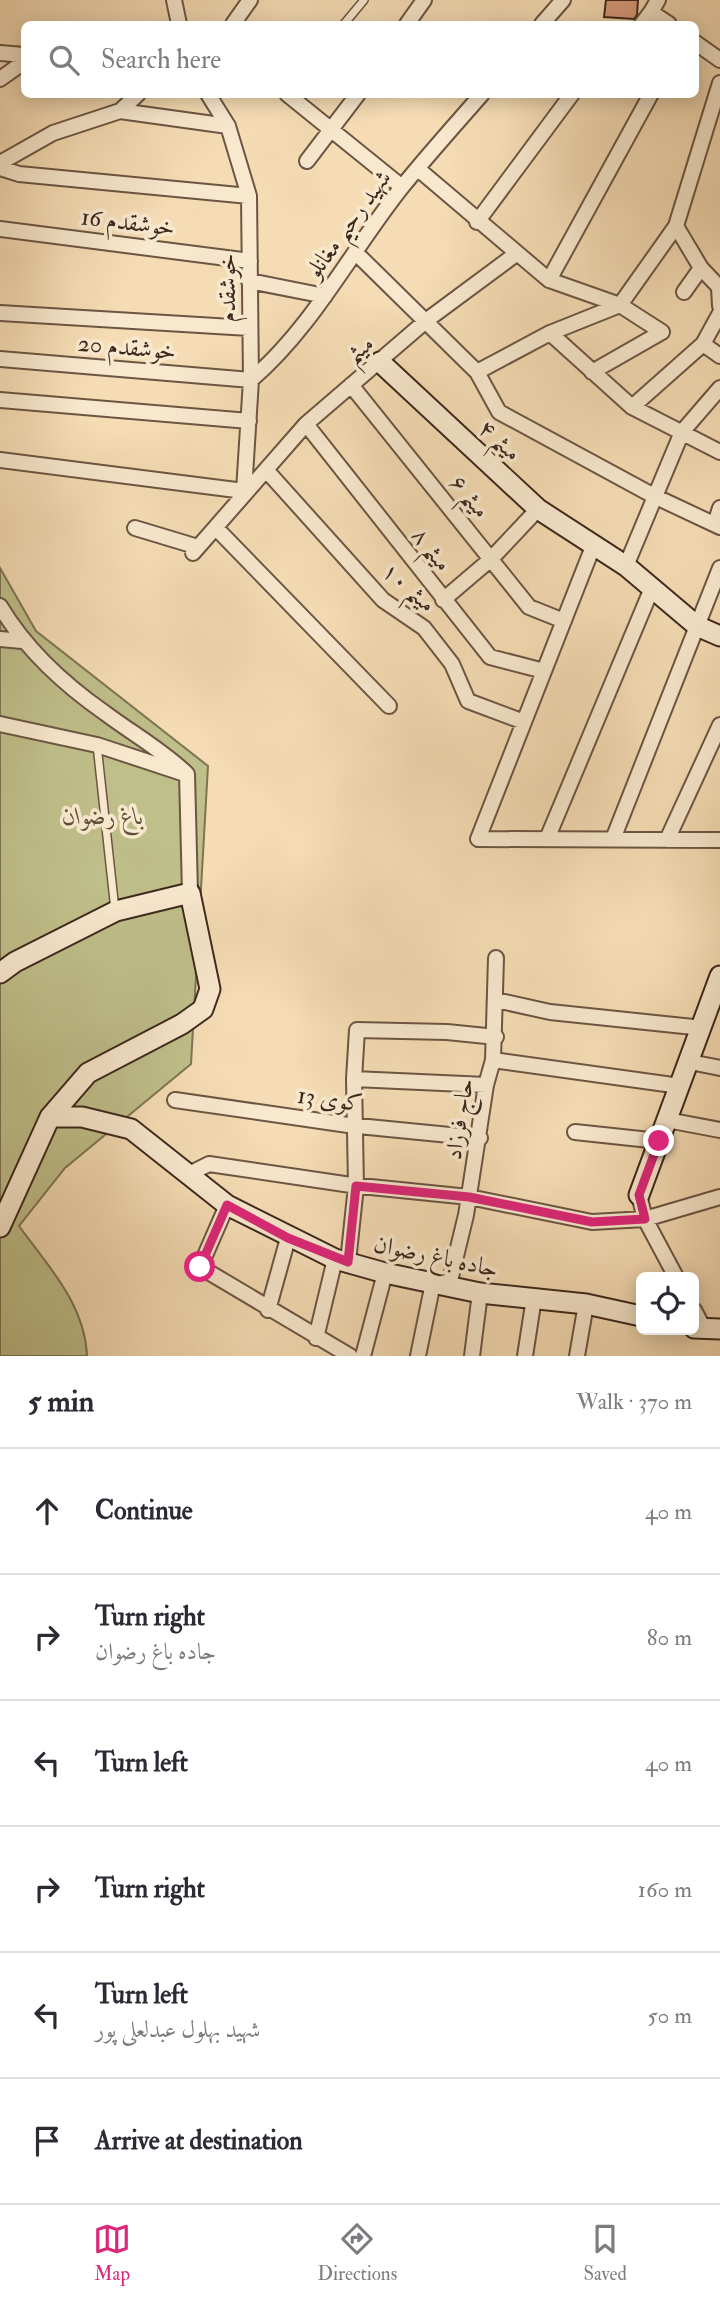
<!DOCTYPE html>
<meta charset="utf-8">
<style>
:root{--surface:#fff;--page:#f2f2f3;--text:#2b2b33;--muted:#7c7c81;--line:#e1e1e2;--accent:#db2777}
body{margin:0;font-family:"IM FELL Double Pica",Amiri,serif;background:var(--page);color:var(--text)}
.controls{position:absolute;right:21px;bottom:21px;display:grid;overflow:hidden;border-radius:10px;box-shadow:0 4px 18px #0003}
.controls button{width:63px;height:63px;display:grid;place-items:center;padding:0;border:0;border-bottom:2px solid var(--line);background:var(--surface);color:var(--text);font:35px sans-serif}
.stop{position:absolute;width:21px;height:21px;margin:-16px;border:5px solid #db2777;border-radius:50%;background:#fff}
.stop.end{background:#db2777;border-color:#fff;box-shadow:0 2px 7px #0008}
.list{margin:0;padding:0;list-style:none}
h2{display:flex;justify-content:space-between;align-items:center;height:91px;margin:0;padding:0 28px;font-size:30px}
h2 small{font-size:23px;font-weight:400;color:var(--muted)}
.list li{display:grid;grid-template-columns:46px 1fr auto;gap:21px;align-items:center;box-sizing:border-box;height:126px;padding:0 28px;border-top:2px solid var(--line)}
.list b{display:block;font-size:26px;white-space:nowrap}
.list p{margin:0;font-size:23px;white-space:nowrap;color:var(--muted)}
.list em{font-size:23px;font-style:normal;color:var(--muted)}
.icon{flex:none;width:38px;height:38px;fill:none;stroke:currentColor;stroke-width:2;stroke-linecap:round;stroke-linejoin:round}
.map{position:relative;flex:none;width:720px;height:1356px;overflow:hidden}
.search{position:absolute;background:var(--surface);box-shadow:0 4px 18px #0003;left:21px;right:21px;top:21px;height:77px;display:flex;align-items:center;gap:18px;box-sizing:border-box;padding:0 24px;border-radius:10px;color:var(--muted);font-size:26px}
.sheet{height:847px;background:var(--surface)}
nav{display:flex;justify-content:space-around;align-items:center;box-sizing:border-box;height:98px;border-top:2px solid var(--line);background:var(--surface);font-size:19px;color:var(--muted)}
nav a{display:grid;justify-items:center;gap:4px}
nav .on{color:var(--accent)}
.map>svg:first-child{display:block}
.green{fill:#bfbf8a;stroke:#7e7454;stroke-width:2}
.building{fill:#da9d7e;stroke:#3e281d;stroke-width:2}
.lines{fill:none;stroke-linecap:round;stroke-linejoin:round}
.lane-casing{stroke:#6c5543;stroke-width:10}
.street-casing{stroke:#6c5543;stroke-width:18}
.secondary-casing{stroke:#3e281d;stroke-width:23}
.lane{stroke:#f8e8ce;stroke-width:7}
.street{stroke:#f8e8ce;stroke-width:14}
.secondary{stroke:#f8e8ce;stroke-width:19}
.route{stroke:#db2777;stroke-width:9}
.labels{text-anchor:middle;stroke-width:7;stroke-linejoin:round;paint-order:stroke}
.street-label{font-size:24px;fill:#3e281d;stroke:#f8e8ce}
.park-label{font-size:24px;font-style:italic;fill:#5e4e38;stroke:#f8e8ce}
</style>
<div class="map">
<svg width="720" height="1356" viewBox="0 0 720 1356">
<rect width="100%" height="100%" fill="#f5dcb4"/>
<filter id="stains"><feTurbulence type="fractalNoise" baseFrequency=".00286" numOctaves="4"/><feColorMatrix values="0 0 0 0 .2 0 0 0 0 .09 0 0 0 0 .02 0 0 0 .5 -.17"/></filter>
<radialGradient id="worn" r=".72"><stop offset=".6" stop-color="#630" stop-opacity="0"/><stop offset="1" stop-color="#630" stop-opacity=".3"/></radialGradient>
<!-- green -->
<path class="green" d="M0,568L36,631L208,766L191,1064L65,1168L19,1226C48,1266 85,1304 87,1356H0Z"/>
<!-- building -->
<path class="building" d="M606,0H638L637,15L634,19L604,17Z"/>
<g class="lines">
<!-- lane casing -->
<g class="lane-casing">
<path id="lane" d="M344,24L364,0
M97,745L115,910"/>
</g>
<!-- street casing -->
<g class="street-casing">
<path id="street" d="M174,0L179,24
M658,0L651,12L669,24
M233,24L250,0
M407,24L424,0
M542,24L563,0
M642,24L651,12
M696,43L720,60
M0,53L24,55
M0,79L24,62
M208,94L228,126L249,196L251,380L244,491
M287,94L402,187
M120,111L228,126
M307,161L358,94
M0,163L53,133L120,111L138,94
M0,168L19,174L249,196
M418,169L549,280L620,305L662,332L592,372
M477,222L572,94
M676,226L701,268L719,287L720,306
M0,229L250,261
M355,252L477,372L499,412L654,496L720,527
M549,280L651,94
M249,281L325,296
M684,292L701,268
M0,313L249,328
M720,313L703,344L720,356
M550,333L632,407L720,452
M0,359L251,380C313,327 351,251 402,187C427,156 455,125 482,94
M477,372L550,333L620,305L676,226L720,83
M351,385L529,607L564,621
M0,400L249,421
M632,407L703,344
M306,424L490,657L544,671
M0,460L244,491
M267,471L383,600L424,628L452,664L468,701L524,722
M715,524L720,508
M135,528L198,547
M216,528L389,706
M594,544L478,839L720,840
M193,553L306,424L427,320L516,254
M626,566L682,432L720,388
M443,600L491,559L538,509
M0,606C25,648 65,685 105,713C133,734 162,750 187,774L190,893
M0,639L22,641
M0,724L97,745L182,773
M547,839L652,588
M613,839L720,568
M667,840L720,725
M496,1000L550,1012L703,1028
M493,1060L680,1086
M690,1062L720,1068
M354,1079L486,1085
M175,1100L348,1125L480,1138
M667,1120L720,1130
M575,1132L659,1141
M187,1175L209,1164L351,1185L469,1197L592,1222L645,1219L720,1197
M639,1195L645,1219L676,1277
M227,1205L200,1267L350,1356
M348,1262L356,1186L354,1079L357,1030L447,1032L496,1037
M449,1285L466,1215L486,1085L493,1060L496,958
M268,1310L288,1238
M694,1310L705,1331
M316,1338L335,1259
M363,1356L385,1273
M418,1356L433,1283
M472,1356L480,1293
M525,1356L534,1298
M577,1356L586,1304"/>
</g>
<!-- secondary casing -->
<g class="secondary-casing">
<path id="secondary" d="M380,362L538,509L626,566L697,626L720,636
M0,973L15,962L116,911L190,893L210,989L203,1009L182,1024L88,1073L50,1117L0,1227
M50,1117H82L131,1129L227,1205L335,1259L385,1273L480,1293L586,1304L641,1316
M639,1195L720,976
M694,1328L720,1329"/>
</g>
<!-- lane -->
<use href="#lane" class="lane"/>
<!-- street -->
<use href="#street" class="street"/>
<!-- secondary -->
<use href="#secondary" class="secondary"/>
</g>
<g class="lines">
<!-- route -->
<path class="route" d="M200,1267L227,1205L288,1238L348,1262L356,1186L469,1197L592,1222L645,1219L639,1195L659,1141"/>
</g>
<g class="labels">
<!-- street labels -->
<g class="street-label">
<text transform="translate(128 222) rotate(7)" y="8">خوشقدم 16</text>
<text transform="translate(348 224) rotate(-54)" y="8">شهید رحیم مغانلو</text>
<text transform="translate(227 288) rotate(-90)" y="8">خوشقدم</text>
<text transform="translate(127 347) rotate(5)" y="8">خوشقدم 20</text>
<text transform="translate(359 349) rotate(-39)" y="8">میثم</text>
<text transform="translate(500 440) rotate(43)" y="8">۴ میثم</text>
<text transform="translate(470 496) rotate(51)" y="8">۶ میثم</text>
<text transform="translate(432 549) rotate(52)" y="8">۸ میثم</text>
<text transform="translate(409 587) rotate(41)" y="8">۱۰ میثم</text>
<text transform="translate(330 1099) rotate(8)" y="8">کوی 13</text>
<text transform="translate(459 1119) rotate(-81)" y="8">حاج فرزاد</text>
<text transform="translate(436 1256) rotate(12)" y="8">جاده باغ رضوان</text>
</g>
<!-- park labels -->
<g class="park-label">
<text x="103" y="824">باغ رضوان</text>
</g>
</g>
<rect width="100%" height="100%" filter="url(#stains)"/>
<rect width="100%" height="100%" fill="url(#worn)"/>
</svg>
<div class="controls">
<button><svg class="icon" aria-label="locate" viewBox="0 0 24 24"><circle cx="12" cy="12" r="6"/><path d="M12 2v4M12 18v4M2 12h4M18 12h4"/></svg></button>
</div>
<div class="stop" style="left:200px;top:1267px"></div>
<div class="stop end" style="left:659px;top:1141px"></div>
<div class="search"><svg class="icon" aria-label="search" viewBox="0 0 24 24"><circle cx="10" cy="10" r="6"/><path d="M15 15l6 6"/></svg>Search here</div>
</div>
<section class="sheet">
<h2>5 min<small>Walk · 370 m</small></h2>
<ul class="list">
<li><svg class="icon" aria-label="ahead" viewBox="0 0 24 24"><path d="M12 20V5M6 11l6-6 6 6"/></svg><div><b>Continue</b></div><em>40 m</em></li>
<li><svg class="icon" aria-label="right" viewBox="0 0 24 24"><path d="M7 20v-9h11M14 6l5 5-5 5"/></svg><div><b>Turn right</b><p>جاده باغ رضوان</p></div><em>80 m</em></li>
<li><svg class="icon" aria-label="left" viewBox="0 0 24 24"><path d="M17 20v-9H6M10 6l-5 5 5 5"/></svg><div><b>Turn left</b></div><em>40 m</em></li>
<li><svg class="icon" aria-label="right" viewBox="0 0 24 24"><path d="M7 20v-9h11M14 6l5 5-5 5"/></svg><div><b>Turn right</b></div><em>160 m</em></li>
<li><svg class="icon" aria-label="left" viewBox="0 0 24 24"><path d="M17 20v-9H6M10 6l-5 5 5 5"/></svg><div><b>Turn left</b><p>شهید بهلول عبدلعلی پور</p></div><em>50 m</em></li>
<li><svg class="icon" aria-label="arrive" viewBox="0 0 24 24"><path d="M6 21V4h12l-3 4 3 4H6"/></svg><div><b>Arrive at destination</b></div></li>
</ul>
</section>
<nav>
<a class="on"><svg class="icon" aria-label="map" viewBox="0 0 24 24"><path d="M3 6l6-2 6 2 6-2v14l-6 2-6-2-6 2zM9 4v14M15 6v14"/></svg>Map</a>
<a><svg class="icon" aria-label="directions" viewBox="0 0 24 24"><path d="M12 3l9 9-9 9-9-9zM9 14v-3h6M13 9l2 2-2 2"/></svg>Directions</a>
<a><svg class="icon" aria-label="saved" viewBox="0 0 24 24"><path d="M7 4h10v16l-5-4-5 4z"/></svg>Saved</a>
</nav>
